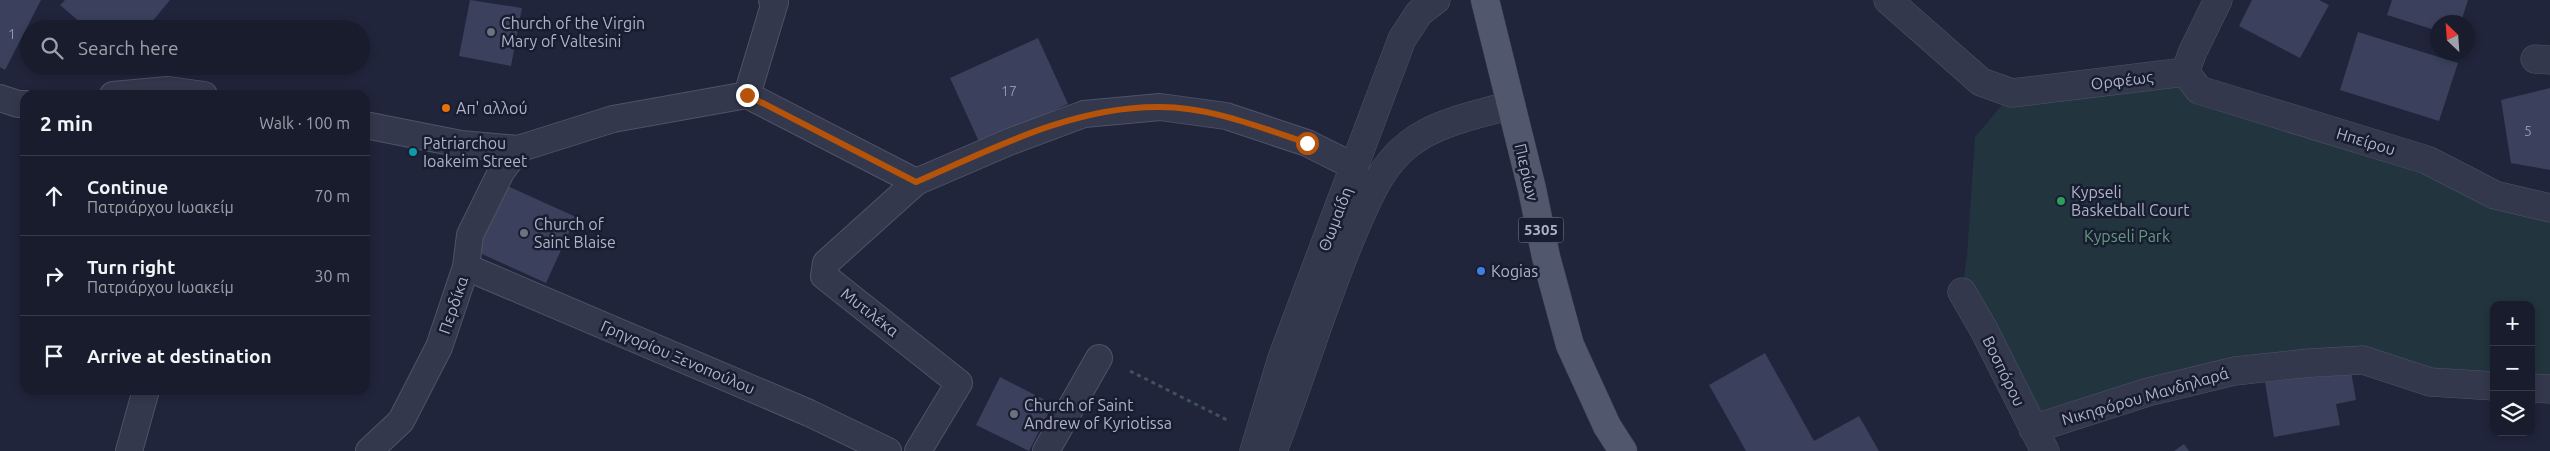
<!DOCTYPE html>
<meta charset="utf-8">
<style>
:root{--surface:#181c2d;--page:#212535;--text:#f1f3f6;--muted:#9fa1aa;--line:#363a49}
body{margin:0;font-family:Ubuntu,sans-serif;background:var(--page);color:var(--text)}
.controls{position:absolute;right:15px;bottom:15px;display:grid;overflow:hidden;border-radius:10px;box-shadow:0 2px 8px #0003}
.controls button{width:45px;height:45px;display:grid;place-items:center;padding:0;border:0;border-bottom:1px solid var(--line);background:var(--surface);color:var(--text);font:25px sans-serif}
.compass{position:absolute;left:2430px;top:15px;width:45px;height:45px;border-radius:50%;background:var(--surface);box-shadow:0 2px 8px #0003;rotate:335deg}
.stop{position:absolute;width:15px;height:15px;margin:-11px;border:4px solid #b45309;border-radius:50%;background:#fff}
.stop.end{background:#b45309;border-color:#fff;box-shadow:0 1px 5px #0008}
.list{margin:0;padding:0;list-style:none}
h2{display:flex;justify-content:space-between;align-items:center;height:65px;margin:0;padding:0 20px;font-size:21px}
h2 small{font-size:16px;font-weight:400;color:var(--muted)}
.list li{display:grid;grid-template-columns:32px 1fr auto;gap:15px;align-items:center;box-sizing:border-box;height:80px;padding:0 20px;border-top:1px solid var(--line)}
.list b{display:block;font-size:19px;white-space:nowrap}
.list p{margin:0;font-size:16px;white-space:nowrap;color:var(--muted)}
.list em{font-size:16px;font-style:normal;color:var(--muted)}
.icon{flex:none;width:28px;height:28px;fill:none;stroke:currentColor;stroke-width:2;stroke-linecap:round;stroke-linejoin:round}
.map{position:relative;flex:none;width:2550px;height:451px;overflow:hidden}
.search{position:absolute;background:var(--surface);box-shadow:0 2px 8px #0003;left:20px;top:20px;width:350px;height:55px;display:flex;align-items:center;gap:12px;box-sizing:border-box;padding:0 18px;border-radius:28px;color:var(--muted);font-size:19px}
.panel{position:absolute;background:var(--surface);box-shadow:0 2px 8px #0003;left:20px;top:90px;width:350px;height:305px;border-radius:15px}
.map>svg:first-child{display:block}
.green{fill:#22343d}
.building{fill:#3b415c}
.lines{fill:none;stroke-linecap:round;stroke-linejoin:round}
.pedestrian-casing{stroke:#4f5367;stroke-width:28}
.minor-casing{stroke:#4f5367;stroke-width:29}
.tertiary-casing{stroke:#4f5367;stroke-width:29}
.primary-casing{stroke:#3d4155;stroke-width:29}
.path{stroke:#40515a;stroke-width:3;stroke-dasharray:4 4;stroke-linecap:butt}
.pedestrian{stroke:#34384c;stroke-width:26}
.minor{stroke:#34384c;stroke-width:28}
.tertiary{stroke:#34384c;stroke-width:28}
.primary{stroke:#51576c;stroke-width:28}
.route{stroke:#b45309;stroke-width:6}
.worship-dot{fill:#6b7280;stroke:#191d31;stroke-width:2}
.food-dot{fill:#e8710a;stroke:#191d31;stroke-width:2}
.culture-dot{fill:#0f9aa8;stroke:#191d31;stroke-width:2}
.leisure-dot{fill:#2e9e5b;stroke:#191d31;stroke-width:2}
.shop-dot{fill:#3f7fe0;stroke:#191d31;stroke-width:2}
.labels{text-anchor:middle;stroke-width:5;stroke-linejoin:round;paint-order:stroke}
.number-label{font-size:14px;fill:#9296ad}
.shield{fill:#191d31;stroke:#82869b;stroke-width:1}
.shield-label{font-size:15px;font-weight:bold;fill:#afb3c8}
.poi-label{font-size:16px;fill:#afb3c8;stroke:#191d31;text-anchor:start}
.street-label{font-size:16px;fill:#afb3c8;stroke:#191d31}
.park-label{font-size:16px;fill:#649b7d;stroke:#191d31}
</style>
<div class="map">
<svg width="2550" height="451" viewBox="0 0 2550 451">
<rect width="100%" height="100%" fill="#20253c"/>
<!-- green -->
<path class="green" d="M2185,72L2550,208V389L2531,388V305H2494V386L2309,363L2033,429L1962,292L1967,256L1975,137L2012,93Z"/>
<!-- building -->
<path class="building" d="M0,0H41L5,70L0,67Z
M65,0H170L146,29H88L60,5Z
M470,0L522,8L511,66L459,56Z
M2252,0H2319L2329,5L2300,58L2239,26Z
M2392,0H2468L2461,22H2438V31L2387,15Z
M2358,32L2458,63L2439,121L2340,90Z
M1038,38L1068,104L980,144L950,78Z
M2550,88V170L2511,163L2501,100Z
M501,183L576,217L546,283L471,249Z
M1765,353L1814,441L1859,416L1879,451H1746L1709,385Z
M2350,366L2356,400L2336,404L2340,425L2274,437L2265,382Z
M1000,377L1053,404L1029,451L976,425Z
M2184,444L2189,451H2174Z"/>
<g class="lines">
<!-- pedestrian casing -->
<g class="pedestrian-casing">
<path id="pedestrian" d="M113,95L168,90L204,95
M747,95L775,2L772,0
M0,98L18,104H25
M365,125L461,144L518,149L613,119L747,95L916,182L1009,142L1084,114L1160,107L1226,116L1307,143L1355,167
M916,182L826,263L824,276L959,383L918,451
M466,267L809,413L888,451
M129,451L146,390
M369,451L401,421L439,347L466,267L470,235L501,172L518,149
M1046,451L1099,358"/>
</g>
<!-- minor casing -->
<g class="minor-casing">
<path id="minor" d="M1888,0L1981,82L2012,93L2185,72
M2535,59L2550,60
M2185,72L2199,90L2427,160L2495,195L2550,208
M2185,72L2193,51L2218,0
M1962,292L1984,330L2045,451
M2531,388L2550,389
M2033,429L2148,392L2235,371L2309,363L2363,360L2430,382L2494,386"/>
</g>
<!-- tertiary casing -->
<g class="tertiary-casing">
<path id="tertiary" d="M1254,451L1282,358L1402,39L1419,13L1436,0
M1273,451C1301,379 1323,304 1353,233C1367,201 1380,166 1409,144C1437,122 1477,115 1511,105"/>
</g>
<!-- primary casing -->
<g class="primary-casing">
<path id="primary" d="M1485,0L1532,189L1546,257L1570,345L1607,426L1623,451"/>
</g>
<!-- path -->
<path class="path" d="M1130,371L1227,420"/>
<!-- pedestrian -->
<use href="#pedestrian" class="pedestrian"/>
<!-- minor -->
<use href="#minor" class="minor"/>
<!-- tertiary -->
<use href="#tertiary" class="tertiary"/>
<!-- primary -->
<use href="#primary" class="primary"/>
</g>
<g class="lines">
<!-- route -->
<path class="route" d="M747,95L916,182C994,148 1074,106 1160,107C1211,107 1259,127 1307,143"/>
</g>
<!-- markers -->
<g class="worship-dot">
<circle cx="491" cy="32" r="5"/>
<circle cx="524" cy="233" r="5"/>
<circle cx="1014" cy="414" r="5"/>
</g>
<circle class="food-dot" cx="446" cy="108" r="5"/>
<circle class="culture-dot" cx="413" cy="152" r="5"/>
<circle class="leisure-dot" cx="2061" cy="201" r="5"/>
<circle class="shop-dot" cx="1481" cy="271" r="5"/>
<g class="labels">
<!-- number labels -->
<g class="number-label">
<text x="12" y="39">1</text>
<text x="1009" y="96">17</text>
<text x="2528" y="136">5</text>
</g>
<!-- shield labels -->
<rect class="shield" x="1518.5" y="217.5" width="45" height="25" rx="4"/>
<g class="shield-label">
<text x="1541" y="235">5305</text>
</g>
<!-- poi labels -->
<g class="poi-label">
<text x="501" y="29">Church of the Virgin<tspan x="501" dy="18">Mary of Valtesini</tspan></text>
<text x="456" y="114">Απ' αλλού</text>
<text x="423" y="149">Patriarchou<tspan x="423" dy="18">Ioakeim Street</tspan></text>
<text x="2071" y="198">Kypseli<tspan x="2071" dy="18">Basketball Court</tspan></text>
<text x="534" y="230">Church of<tspan x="534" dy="18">Saint Blaise</tspan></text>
<text x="1491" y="277">Kogias</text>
<text x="1024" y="411">Church of Saint<tspan x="1024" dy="18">Andrew of Kyriotissa</tspan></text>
</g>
<!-- street labels -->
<g class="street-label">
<text transform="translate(2122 80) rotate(-7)" y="6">Ορφέως</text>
<text transform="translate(2366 141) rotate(17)" y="6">Ηπείρου</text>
<text transform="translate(1527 172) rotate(77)" y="6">Πιερίων</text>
<text transform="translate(1335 219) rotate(-69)" y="6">Θωμαίδη</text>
<text transform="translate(453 305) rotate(-71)" y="6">Περδίκα</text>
<text transform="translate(870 312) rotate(38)" y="6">Μυτιλέκα</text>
<text transform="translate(678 357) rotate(23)" y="6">Γρηγορίου Ξενοπούλου</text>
<text transform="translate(2004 371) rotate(64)" y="6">Βοσπόρου</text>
<text transform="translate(2145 396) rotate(-16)" y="6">Νικηφόρου Μανδηλαρά</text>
</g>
<!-- park labels -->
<g class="park-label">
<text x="2127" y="242">Kypseli Park</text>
</g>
</g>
</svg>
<div class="controls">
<button>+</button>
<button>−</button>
<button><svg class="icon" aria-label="layers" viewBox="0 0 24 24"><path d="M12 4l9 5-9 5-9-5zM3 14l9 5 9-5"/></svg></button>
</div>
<svg class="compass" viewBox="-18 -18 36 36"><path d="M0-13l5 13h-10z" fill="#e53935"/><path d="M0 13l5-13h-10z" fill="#9fa1aa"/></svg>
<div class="stop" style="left:1307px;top:143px"></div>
<div class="stop end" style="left:747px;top:95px"></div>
<div class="search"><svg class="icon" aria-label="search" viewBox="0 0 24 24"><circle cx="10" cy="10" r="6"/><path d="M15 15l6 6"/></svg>Search here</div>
<section class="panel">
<h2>2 min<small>Walk · 100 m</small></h2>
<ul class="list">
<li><svg class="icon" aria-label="ahead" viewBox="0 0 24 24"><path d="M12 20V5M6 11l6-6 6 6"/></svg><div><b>Continue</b><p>Πατριάρχου Ιωακείμ</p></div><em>70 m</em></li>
<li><svg class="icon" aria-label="right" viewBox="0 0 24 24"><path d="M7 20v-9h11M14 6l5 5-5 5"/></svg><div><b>Turn right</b><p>Πατριάρχου Ιωακείμ</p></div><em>30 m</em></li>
<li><svg class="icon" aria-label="arrive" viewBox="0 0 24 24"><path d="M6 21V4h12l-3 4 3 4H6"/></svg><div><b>Arrive at destination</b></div></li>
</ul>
</section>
</div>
